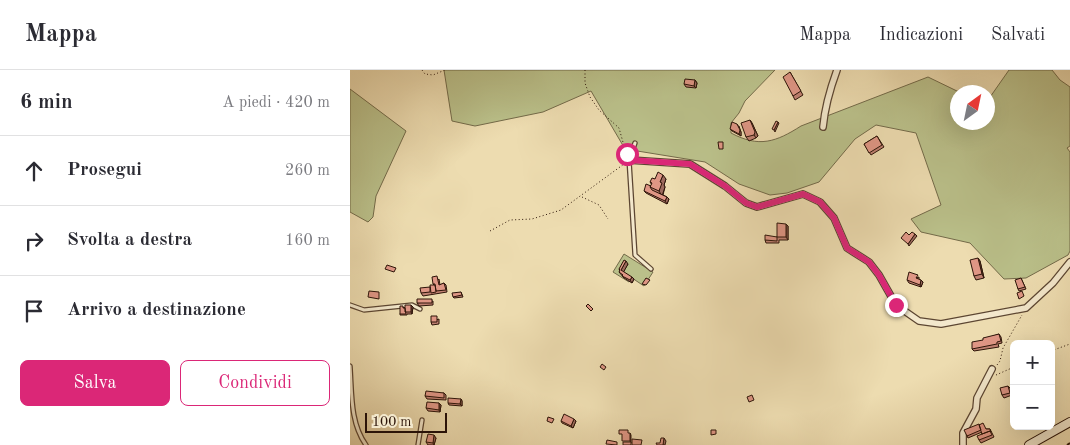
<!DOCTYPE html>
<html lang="it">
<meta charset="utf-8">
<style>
:root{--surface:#fff;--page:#f7f7f7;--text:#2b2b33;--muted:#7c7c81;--line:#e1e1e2;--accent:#db2777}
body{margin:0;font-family:"Old Standard TT",serif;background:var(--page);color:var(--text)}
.controls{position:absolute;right:15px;bottom:15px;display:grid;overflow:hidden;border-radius:8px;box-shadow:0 5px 20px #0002}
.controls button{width:45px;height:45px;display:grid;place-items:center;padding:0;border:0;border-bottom:1px solid var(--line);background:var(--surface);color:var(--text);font:25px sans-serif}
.compass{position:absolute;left:600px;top:15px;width:45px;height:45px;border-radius:50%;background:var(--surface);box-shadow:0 5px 20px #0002;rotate:33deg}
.scale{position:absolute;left:15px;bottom:12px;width:82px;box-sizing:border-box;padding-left:5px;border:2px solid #2c1408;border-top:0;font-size:14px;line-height:18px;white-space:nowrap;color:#2c1408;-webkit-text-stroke:4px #f3e8cc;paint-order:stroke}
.stop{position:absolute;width:15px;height:15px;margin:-11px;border:4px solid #db2777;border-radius:50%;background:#fff}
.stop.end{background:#db2777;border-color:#fff;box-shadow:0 1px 5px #0008}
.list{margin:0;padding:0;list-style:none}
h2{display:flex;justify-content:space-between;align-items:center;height:65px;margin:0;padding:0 20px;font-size:21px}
h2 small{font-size:16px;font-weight:400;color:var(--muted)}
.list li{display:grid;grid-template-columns:32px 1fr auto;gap:15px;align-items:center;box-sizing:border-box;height:70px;padding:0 20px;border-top:1px solid var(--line)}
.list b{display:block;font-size:19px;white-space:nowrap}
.list em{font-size:16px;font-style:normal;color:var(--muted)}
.actions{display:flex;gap:10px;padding:15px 20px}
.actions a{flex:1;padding:11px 0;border:1px solid var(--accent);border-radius:8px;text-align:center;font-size:18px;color:var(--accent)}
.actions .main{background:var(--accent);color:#fff}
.icon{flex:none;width:28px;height:28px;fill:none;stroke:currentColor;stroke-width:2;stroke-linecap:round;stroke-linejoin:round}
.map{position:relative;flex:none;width:720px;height:375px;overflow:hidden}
header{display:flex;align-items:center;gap:30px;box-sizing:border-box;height:70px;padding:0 25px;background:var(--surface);border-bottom:1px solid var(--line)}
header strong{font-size:24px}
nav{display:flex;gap:28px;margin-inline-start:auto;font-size:18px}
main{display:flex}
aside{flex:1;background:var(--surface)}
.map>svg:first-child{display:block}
.green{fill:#bac08a;stroke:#736a49}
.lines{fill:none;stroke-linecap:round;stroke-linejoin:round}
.service-casing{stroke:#5c4632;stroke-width:5.5}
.minor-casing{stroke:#5c4632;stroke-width:8}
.secondary-casing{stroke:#2c1408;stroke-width:10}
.path{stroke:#2c1408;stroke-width:1;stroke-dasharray:1 2.5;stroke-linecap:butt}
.service{stroke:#f3e8cc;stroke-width:3}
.minor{stroke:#f3e8cc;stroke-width:5.5}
.secondary{stroke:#f3e8cc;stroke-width:8}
.rail{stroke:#2c1408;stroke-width:2;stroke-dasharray:9 9;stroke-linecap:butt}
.wall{fill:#c08172;stroke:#2c1408}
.shaded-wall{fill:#9c695d;stroke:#2c1408}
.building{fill:#df9685;stroke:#2c1408}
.route{stroke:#db2777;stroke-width:6}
</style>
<header>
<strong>Mappa</strong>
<nav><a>Mappa</a><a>Indicazioni</a><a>Salvati</a></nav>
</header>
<main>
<aside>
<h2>6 min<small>A piedi · 420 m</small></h2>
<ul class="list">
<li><svg class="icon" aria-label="ahead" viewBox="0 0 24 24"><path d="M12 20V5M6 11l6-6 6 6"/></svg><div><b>Prosegui</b></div><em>260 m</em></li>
<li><svg class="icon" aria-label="right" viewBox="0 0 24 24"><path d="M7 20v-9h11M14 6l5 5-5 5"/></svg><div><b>Svolta a destra</b></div><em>160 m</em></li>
<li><svg class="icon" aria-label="arrive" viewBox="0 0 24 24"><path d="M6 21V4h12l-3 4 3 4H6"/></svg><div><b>Arrivo a destinazione</b></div></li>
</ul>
<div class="actions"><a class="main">Salva</a><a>Condividi</a></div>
</aside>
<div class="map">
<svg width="720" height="375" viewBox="0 0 720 375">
<rect width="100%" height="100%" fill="#eddcb0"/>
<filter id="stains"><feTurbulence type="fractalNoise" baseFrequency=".004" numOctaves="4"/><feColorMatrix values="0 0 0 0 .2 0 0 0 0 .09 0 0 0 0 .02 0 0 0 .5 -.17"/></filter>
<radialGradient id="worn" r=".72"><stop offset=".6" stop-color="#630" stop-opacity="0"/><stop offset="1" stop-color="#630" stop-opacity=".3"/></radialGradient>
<!-- green -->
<path class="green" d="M94,0H425L395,31L389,43L381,53V63C409,78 426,72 451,56L578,7L609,22H608V52H638V30L659,0H702L710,10L720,17V76L717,78L720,82V181L718,185L676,208L654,209L620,173L571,162L561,149L591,135L566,63L526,55L505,69L469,112L437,123L420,125L389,114L355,92L275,79L241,21L193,42L125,56L102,51Z
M0,19L56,61L26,126L23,147L18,152L0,142Z
M274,184L303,202L294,216L282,208L279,212L263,202Z"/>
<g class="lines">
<!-- service casing -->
<g class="service-casing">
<path id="service" d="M285,73L279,90L285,185L301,199
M0,235L14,240L62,235L70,239
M0,296C2,323 0,353 16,375
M68,375L72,350"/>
</g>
<!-- minor casing -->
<g class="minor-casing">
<path id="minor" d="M473,57C475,36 480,19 487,0
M279,90L340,94L375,116L396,133L407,137L453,124L470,132L484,148L497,178L519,192L529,205L546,235L569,251L591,254L676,238L703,213L720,192
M613,375V363L626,339L627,328L642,299"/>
</g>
<!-- secondary casing -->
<g class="secondary-casing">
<path id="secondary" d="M679,375L720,352"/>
</g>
<!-- path -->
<path class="path" d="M72,0L75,4L83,5L95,0
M235,0V13L240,27L249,40L269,58L276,83
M232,127L249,135L258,149
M140,161L160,150L182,149L211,140L274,94
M701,281L720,274
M647,295L650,291L653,278L672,245
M646,305L664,297"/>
<!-- service -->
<use href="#service" class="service"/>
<!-- minor -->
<use href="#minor" class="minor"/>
<!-- secondary -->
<use href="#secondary" class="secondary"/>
<!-- rail -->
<path class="rail" d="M717,375L720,373"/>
</g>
<!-- wall -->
<path class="wall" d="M440,2L453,25L445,30L443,26Z
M345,10L347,13L346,18L336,17L334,14Z
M400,50L402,53L408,66L406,68L399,71L396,67Z
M389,56L391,62V66L382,61L380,59Z
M527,66L534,77L521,85L514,74Z
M305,109H316L314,115L315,117L313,125L317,127L319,129L317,134L296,123L294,121L301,116L302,115L300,112Z
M438,156V170H429V173H416L415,170L427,167Z
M628,188L630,191L634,208L626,210L624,206Z
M278,194L273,202L284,209L282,213L274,208L269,202L270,201L269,199Z
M569,207V209L573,212L571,217L559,213L557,210Z
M671,208L676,219L669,221L668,219Z
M89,209L90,215L94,213L96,215L97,222L73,226L71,223L80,217L84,215L83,214Z
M111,222L113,227L104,228L103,227Z
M83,231V235L69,236L67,233Z
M54,237V238L63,237L62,244H57V245H50V244Z
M89,249V254L82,255L81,252Z
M649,264L651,267L652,273L648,274L649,277L624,281L622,279L633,270Z
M658,316L660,318L662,325L654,328L652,325Z
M94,323L96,325V330L77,329L75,326Z
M111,329L112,331V336L99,335L98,333Z
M89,333L91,335L90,342L78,341L76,338Z
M211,351H226L223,358L212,353Z
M629,355L636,359H640L644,367L631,373L629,370L632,364V362L618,368L617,366Z
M86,368L84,375H78L76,372Z"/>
<!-- shaded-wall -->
<path class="shaded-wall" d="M345,10L347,13L346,18L344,16Z
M400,50L402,53L408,66L406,68L404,65Z
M428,52L429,53L425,62L424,60Z
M387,54L391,62V66L389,64Z
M313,105L316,109L314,115L315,117L312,126L309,121L310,112Z
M317,127L319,129L317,134L315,131Z
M436,154L438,156V170L436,167Z
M565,164L567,166L559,176L558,174Z
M628,188L630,191L634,208L632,204Z
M276,191L278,194L273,203L271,200Z
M282,207L284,209L282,213L280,210Z
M571,210L573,212L571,217L570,215Z
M61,235L63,237L62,244L61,242Z
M111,329L112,331V336L110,334Z
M89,333L91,335L90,342L89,340Z
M224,349L226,351L223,358L221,356Z
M280,363L281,365V373L280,371Z
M84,365L86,368L84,375L83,373Z
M314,368L316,371L315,375H313Z"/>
<!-- building -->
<path class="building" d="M440,2L451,21L443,26L433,7Z
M335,9L345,10L344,16L334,14Z
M400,50L405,62L404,65L396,67L391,53Z
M426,51L428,52L424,60L422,59Z
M382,52L387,54L390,60L389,64L380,59Z
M527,66L532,75L519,83L514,74Z
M368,72H373V79H369Z
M308,102L313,105L310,112L312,113L309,121L300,117L302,113L300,112L302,108L305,109Z
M296,114L301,116L300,117L302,120L317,127L315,131L294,121Z
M427,153L436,154V167H427V171L415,170V165L427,167Z
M556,162L559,165L562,162L565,164L558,174L551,168Z
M628,188L632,204L624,206L620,190Z
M274,190L276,191L271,200L282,207L280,210L272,206L273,205L269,202L270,200L269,199Z
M37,195L46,198L44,202L35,199Z
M559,202L568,205L566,208L571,210L570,215L557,210Z
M87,206L89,215L94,213L96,220L86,221L85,214H83L82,207Z
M296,208L300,210L296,215L292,214Z
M671,208L675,217L668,219L665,210Z
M80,215H85L86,221V222L81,223Z
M80,217V222L71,223L70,218Z
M19,221L29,222V229L18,227Z
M672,221L674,226L669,229L667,223Z
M111,222L112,225L103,227L102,223Z
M67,229H82V233H67Z
M238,234L243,239L241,241L236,236Z
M55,235H61V242H55Z
M50,236H53V238H55L56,244H50Z
M81,246H87V252H81Z
M649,264L651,271L647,272V274L622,279V272L633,270V268Z
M252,294L256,297L254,300L250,297Z
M658,316L660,323L652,325L650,318Z
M76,321L94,323V328L75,326Z
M402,325L404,330L399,332L397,327Z
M98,328L111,329L110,334L98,333Z
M77,332L89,333V340L76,338Z
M214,344L224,349L221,356L211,351Z
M198,347L204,349L202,353L197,351Z
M633,353L636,359H640L641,362L640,361L632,364L629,355Z
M629,354L631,360L617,366L614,360Z
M269,360H278V363H280V371H272V364H269Z
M361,360H366V364L361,365Z
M640,361L642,365L629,370L627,366Z
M78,364L84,365L83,373L76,372Z
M311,368H314L313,375H307L306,373H310Z
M282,369L292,370L291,375H282Z
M257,370L267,372V375L256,374Z
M273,372H281V375H273Z"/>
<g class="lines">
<!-- route -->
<path class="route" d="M277,84L280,90L340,94L375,116L396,133L407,137L453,124L470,132L484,148L497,178L519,192L529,205L546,235"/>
</g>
<rect width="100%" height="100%" filter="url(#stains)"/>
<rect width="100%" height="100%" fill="url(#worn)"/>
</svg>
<div class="controls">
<button>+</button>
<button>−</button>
</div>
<svg class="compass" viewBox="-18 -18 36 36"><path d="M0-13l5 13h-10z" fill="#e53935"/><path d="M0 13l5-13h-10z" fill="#7c7c81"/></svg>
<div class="scale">100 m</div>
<div class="stop" style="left:277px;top:84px"></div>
<div class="stop end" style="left:546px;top:235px"></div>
</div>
</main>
